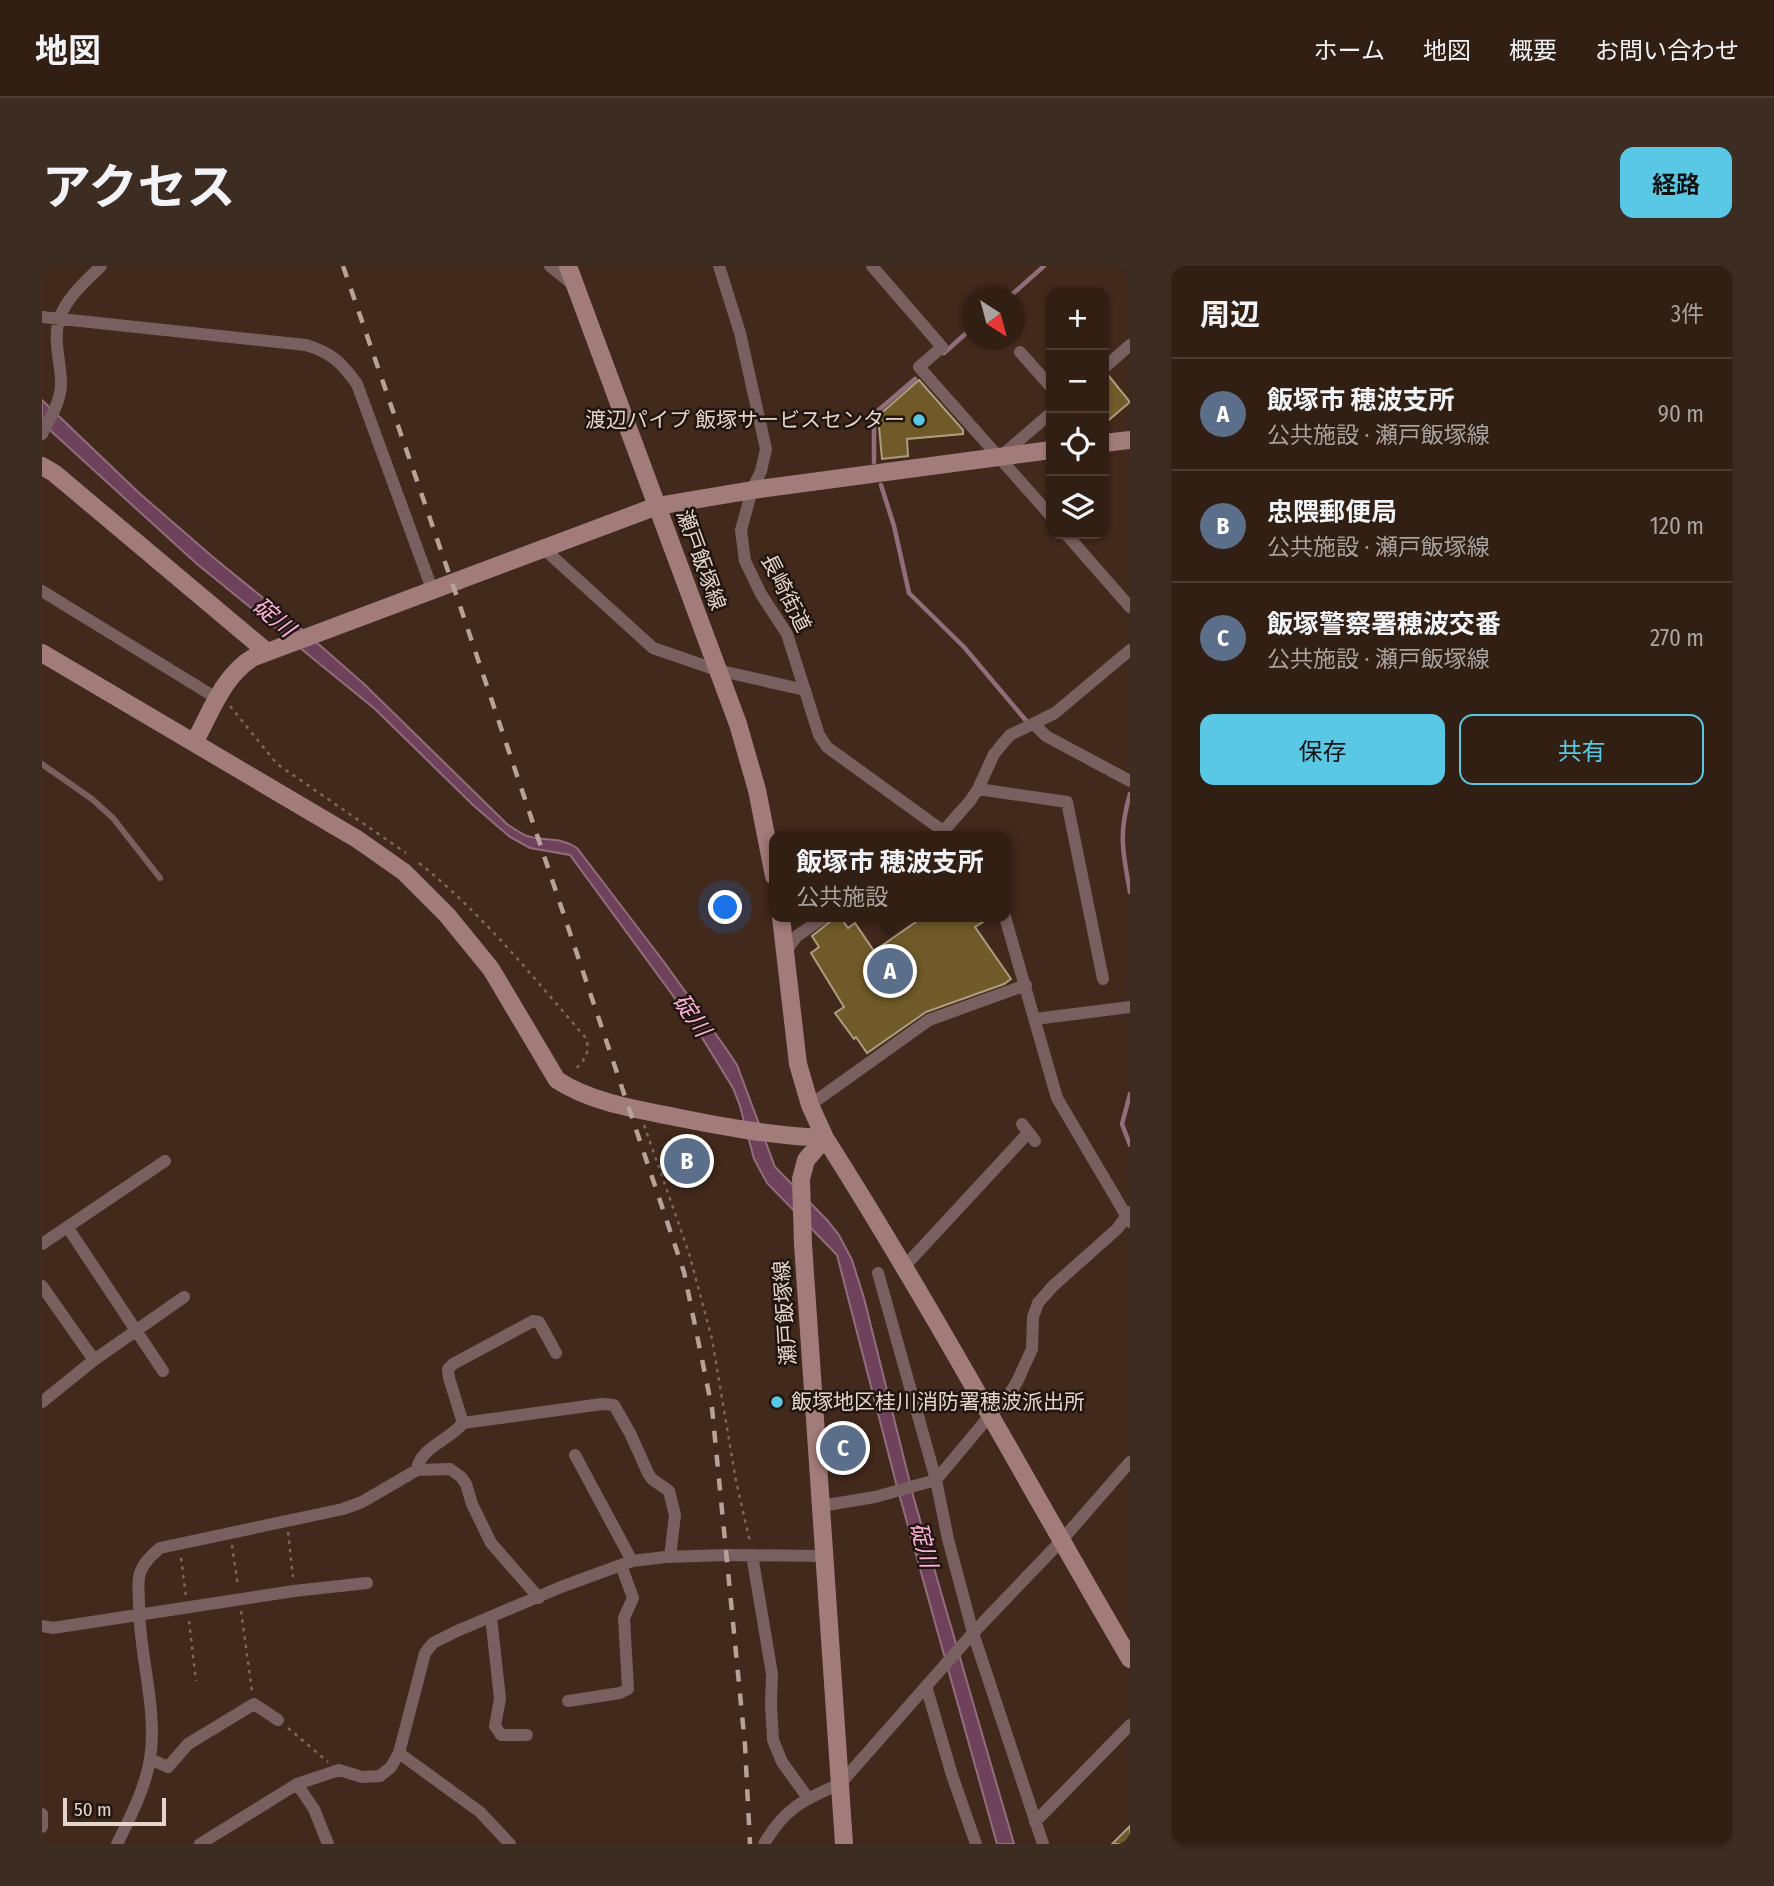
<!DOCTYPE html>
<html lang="ja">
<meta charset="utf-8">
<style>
:root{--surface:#311f14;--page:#3d2c22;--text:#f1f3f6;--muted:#a8a2a0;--line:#4c3d34;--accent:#59c8e4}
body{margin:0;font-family:"Fira Sans Condensed","Noto Sans JP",sans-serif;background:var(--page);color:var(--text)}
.controls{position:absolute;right:21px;top:21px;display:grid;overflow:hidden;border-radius:14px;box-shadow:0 2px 5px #0004}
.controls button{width:63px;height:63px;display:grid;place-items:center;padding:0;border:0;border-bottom:2px solid var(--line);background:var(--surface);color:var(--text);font:35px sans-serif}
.compass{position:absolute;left:920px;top:21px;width:63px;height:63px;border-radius:50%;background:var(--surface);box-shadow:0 2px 5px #0004;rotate:144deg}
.scale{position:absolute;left:21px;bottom:18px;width:103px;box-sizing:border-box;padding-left:7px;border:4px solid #e4d4cb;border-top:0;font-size:19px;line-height:24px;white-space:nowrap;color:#e4d4cb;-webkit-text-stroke:5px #20150f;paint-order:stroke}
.you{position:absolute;left:684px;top:642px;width:24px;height:24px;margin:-18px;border:5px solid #fff;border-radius:50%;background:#1a73e8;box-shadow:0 0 0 10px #1a73e833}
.badge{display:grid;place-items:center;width:46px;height:46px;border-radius:50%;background:var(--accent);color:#fff;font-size:23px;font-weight:700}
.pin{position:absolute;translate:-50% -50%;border:4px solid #fff;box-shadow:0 2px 7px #0006}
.popup{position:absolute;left:727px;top:565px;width:242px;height:91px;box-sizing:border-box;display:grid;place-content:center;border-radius:14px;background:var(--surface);filter:drop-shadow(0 2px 5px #0005);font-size:23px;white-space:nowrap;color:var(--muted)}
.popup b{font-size:26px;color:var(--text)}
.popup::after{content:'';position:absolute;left:50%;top:100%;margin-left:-14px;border:14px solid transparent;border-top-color:var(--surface)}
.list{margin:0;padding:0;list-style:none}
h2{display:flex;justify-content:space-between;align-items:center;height:91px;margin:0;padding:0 28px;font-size:30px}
h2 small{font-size:23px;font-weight:400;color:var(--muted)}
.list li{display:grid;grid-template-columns:46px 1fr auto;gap:21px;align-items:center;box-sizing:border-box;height:112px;padding:0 28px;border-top:2px solid var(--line)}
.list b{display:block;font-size:26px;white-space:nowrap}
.list p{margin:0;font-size:23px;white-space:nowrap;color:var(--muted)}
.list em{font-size:23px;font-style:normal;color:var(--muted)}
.actions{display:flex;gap:14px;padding:21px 28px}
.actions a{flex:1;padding:16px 0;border:2px solid var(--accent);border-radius:14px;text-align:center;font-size:24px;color:var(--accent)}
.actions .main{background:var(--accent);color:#111}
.icon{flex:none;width:38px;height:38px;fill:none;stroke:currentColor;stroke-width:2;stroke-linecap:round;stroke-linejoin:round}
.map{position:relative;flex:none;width:1088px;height:1578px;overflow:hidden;border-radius:14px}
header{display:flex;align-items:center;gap:42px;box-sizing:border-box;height:98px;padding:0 35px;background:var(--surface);border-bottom:2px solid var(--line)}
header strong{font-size:33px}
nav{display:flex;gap:38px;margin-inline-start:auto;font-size:24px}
.intro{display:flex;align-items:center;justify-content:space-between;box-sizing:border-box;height:168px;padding:0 42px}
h1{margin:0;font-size:49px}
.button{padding:18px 32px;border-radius:14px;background:var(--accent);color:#111;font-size:24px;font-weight:700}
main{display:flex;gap:42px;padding:0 42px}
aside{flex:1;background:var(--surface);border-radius:14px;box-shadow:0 2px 5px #0004}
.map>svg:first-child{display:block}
.water{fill:#6f425b;stroke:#926e7d;stroke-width:2}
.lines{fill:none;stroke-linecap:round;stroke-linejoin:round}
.stream{stroke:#926e7d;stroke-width:4.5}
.building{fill:#705a29;stroke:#ab9d80;stroke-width:2}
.path{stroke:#7c675b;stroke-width:2.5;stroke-dasharray:3.5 5;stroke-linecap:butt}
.lane{stroke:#796060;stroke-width:6}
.street{stroke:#796060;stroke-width:12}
.secondary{stroke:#a27b7b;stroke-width:18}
.rail{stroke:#b5a298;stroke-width:4.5;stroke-dasharray:12 12;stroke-linecap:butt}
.poi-dot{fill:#59c8e4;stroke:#20150f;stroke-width:2.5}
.labels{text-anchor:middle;stroke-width:5;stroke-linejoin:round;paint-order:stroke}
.poi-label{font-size:21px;fill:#e4d4cb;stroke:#20150f;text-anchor:end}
.street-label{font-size:21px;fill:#e4d4cb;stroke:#20150f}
.water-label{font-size:23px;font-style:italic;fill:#ffb2dc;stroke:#20150f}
</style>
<header>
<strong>地図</strong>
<nav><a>ホーム</a><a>地図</a><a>概要</a><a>お問い合わせ</a></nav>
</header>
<div class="intro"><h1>アクセス</h1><a class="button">経路</a></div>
<main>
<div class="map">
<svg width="1088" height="1578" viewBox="0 0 1088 1578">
<rect width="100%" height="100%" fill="#41291b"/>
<!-- water -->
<path class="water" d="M0,134L96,226L172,292L257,361L322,418L465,558C471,562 478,567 485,570C503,576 517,570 535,582L622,696L683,781L695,799L733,901L785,954L797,969L810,994L822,1032L872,1233L972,1578H955L854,1217L795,989L725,917L712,893L698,840L691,822L651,757L528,589L488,582L468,571L432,540L333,443L155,298L0,157Z"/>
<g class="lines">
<!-- stream -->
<path class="stream" d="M966,32L1002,0
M902,87L930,62
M832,196V148L873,113
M839,219L852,260L867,327L922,381L986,457
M1088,528C1076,569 1081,586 1088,626
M1088,828L1080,858L1088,879"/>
</g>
<!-- building -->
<path class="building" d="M1066,109L1088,136L1062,158V111Z
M877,114L921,164V168L865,173L866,190L840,193L836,150Z
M794,651H798L806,662L813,657L832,685L881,651H949L933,661L969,713L962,718L884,746L825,787L814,771L812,773L793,747L802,741L769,687L777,681L770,670Z
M1088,1560V1578H1070Z"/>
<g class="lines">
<!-- path -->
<path class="path" d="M188,440L235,498L364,587
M377,597C440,647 491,711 543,771C550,786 542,794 532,805
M602,859L647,987L670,1073L694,1215L708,1276
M246,1266L251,1311
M190,1279L196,1321
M139,1292L144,1331
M199,1345L210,1425
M147,1355L154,1415
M246,1462L286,1496"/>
<!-- lane -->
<path class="lane" d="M0,498L50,533L71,552L118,612"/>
<!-- street -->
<path class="street" d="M508,0L533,20
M677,0L698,67L724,183L719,205L710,224L699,264L703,295L719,328L745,368L777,469L785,481L908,570
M830,0L900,81L877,101L1009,250
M0,51L264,79C290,87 299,96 315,118L390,323
M978,86L1009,121
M1062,102L1088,79
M0,168C8,152 19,136 19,117C19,96 10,72 18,51C26,30 43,16 59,0
M958,191L1009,147
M1024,268L1088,341
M501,282L611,382L675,404L763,424
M0,325L176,433
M992,458L1004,470L1088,515
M936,523L1025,536L1061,713
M897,570L928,535L936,523L952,488L968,469L1013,447L1088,384
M963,651L1015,832L1088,956
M743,686L755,670L782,651
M993,753L1088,741
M768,839L887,754L984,719
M980,858L993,875
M26,962L121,1105
M0,978L123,895
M861,1002L986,867
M836,1007L894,1214L906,1273L931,1367L1001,1578
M0,1020L52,1094L142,1031
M0,1136L52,1094
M421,1157L560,1138L572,1139L588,1167L606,1207L610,1213L627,1225L633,1249L628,1291
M533,1189L590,1295
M375,1204C377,1182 408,1174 421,1157L407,1112L406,1103L411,1098L491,1055L497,1056L514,1087
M779,1240L833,1231L894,1214L949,1148L964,1133L975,1116L990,1083L991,1051L996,1037L1011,1020L1075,963L1088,946
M710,1289L730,1408L729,1439L731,1474L740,1496L766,1532
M449,1351L458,1433L453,1460L459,1469H485
M0,1360L11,1362L252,1325L325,1317
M884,1420L910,1509L934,1578
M526,1435L578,1427L586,1423L582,1352L591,1332L579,1299
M357,1487L438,1546L468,1578
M108,1493L126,1501L146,1478L212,1438L236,1454
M255,1518L272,1543L286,1578
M0,1548V1561
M993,1556L1088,1459
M75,1578C88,1552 103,1523 108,1493C116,1443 97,1389 97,1339C97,1329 95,1316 98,1307C102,1296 110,1289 118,1282L301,1243L320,1236L375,1204L408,1203L419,1211L424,1218L430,1238L449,1277L497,1332
M158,1578L255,1518L297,1504L320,1511L338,1510L349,1501L357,1487L383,1387L391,1377L415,1365L519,1321L590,1295L623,1291L685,1289L782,1290
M722,1578C742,1543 762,1533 798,1518L931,1367L1019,1275L1088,1196"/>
<!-- secondary -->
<path class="secondary" d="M526,0L696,458L715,524L732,610
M1062,177L1088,174
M0,200L12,207L225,386
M0,387L315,573L362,606L405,649L449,703L515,814C549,836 592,843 633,851C683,861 732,870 783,872C891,1042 986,1219 1088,1393
M153,475C169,446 182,408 212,391L615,240L710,224L1009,184
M739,651L756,798L768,839L783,872L764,894L759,913L761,978L802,1578"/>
<!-- rail -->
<path class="rail" d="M301,0L415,331L642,1006L670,1142L703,1479L708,1578"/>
</g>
<!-- markers -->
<g class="poi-dot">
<circle cx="877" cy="154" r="7"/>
<circle cx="735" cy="1136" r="7"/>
</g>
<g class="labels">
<!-- poi labels -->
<g class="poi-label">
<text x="863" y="161">渡辺パイプ 飯塚サービスセンター</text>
<text x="749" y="1143" text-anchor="start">飯塚地区桂川消防署穂波派出所</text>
</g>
<!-- street labels -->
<g class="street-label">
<text transform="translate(659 294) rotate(70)" y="7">瀬戸飯塚線</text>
<text transform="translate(744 327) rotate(63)" y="7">長崎街道</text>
<text transform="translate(743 1047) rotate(-94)" y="7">瀬戸飯塚線</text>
</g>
<!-- water labels -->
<g class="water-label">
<text transform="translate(232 351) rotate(40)" y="8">碇川</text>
<text transform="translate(650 749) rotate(55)" y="8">碇川</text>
<text transform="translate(882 1279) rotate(75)" y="8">碇川</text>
</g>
</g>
</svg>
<div class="controls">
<button>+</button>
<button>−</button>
<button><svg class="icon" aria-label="locate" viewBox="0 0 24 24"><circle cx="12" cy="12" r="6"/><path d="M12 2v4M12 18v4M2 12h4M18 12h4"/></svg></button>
<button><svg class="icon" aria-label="layers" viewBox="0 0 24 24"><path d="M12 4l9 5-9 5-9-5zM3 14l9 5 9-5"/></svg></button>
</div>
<svg class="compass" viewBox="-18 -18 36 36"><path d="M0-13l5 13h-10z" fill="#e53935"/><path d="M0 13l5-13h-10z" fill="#a8a2a0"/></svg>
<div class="scale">50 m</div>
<div class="you"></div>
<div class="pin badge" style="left:848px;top:705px;background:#5c6f8a">A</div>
<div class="popup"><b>飯塚市 穂波支所</b>公共施設</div>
<div class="pin badge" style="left:645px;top:895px;background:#5c6f8a">B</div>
<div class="pin badge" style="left:801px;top:1182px;background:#5c6f8a">C</div>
</div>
<aside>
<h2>周辺<small>3件</small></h2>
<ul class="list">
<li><span class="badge" style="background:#5c6f8a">A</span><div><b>飯塚市 穂波支所</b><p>公共施設 · 瀬戸飯塚線</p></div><em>90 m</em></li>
<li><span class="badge" style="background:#5c6f8a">B</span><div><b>忠隈郵便局</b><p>公共施設 · 瀬戸飯塚線</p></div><em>120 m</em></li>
<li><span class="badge" style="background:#5c6f8a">C</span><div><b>飯塚警察署穂波交番</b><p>公共施設 · 瀬戸飯塚線</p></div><em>270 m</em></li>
</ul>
<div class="actions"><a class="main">保存</a><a>共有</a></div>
</aside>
</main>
